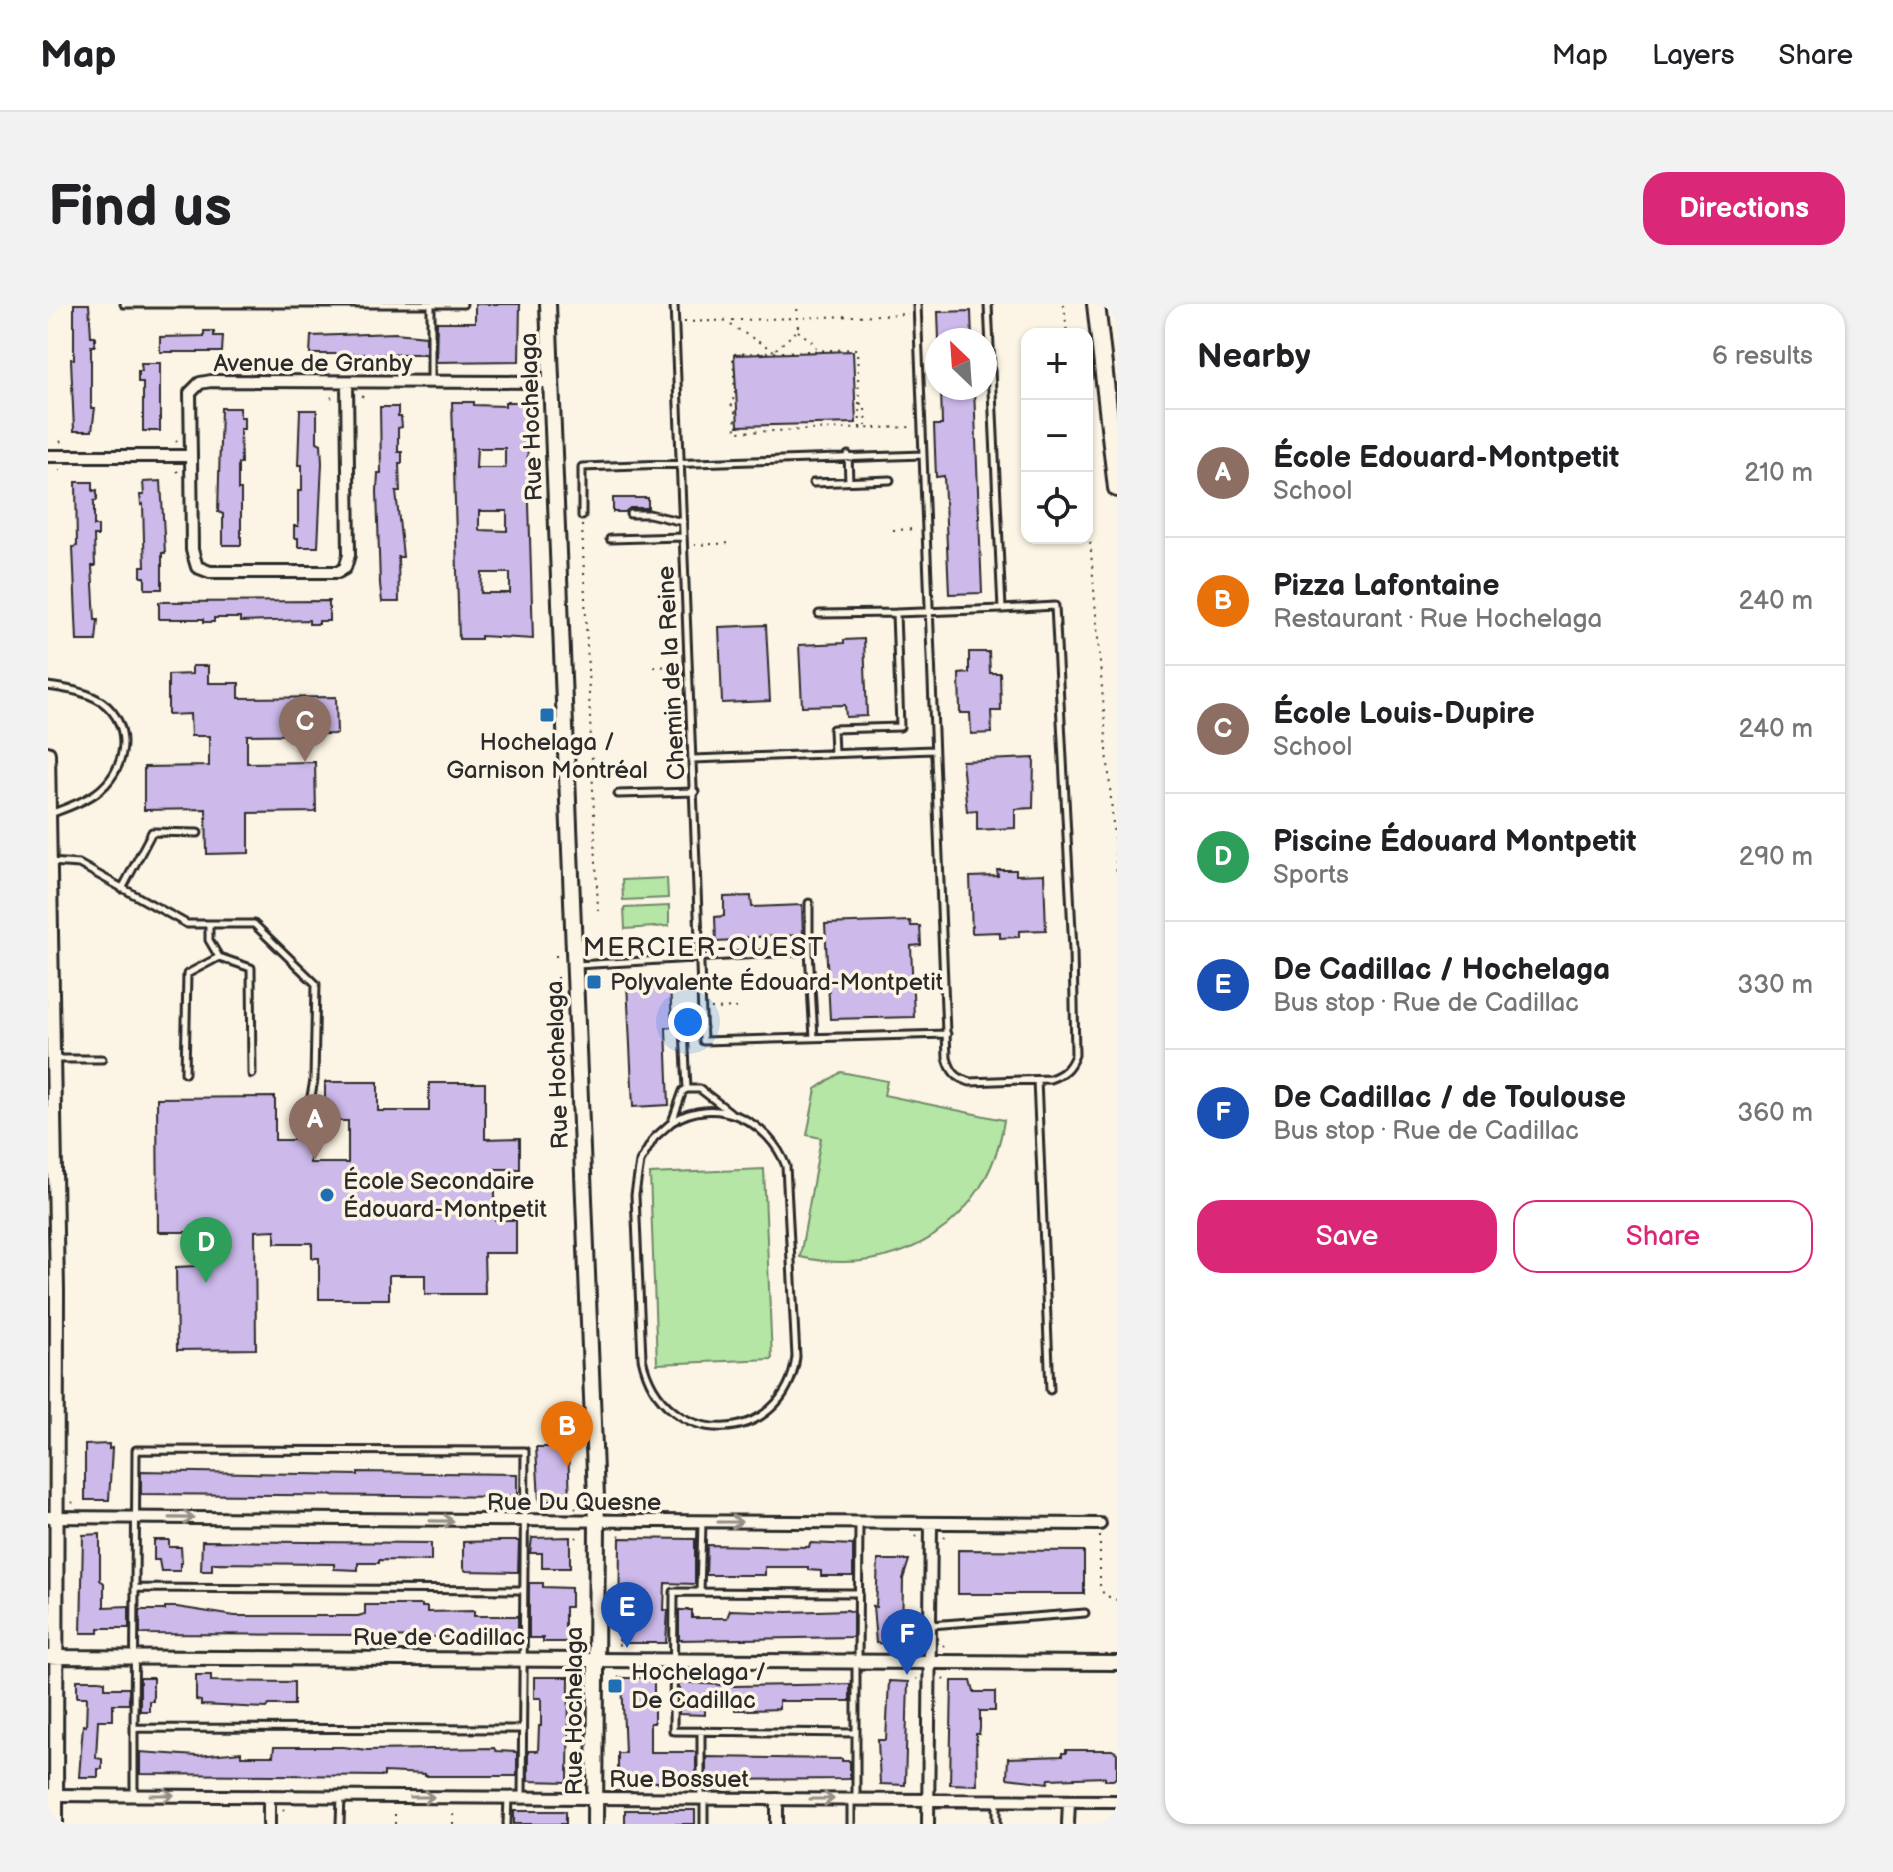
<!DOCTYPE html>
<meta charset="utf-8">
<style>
:root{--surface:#fff;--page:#f2f2f2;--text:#202124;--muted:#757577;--line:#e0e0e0;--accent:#db2777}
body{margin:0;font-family:"Balsamiq Sans",sans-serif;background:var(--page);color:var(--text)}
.controls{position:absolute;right:24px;top:24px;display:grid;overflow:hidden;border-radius:16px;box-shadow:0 2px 6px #0004}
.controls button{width:72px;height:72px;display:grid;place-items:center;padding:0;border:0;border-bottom:2px solid var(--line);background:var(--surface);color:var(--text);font:40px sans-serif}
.compass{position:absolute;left:877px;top:24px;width:72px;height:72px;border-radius:50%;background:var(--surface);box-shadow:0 2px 6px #0004;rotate:335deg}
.you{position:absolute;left:640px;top:718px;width:28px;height:28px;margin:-20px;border:6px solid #fff;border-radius:50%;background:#1a73e8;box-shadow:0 0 0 12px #1a73e833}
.badge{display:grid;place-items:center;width:52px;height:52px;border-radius:50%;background:var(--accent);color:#fff;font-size:26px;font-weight:700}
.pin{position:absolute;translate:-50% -66px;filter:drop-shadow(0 2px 4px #0008)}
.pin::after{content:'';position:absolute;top:42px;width:28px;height:24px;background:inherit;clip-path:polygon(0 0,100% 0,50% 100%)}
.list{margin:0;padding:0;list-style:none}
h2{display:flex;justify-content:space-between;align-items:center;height:104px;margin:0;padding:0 32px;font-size:34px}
h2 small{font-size:26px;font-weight:400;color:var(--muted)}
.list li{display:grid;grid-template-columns:52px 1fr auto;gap:24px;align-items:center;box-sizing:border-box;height:128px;padding:0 32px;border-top:2px solid var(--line)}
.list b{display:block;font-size:30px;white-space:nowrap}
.list p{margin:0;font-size:26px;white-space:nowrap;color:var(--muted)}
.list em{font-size:26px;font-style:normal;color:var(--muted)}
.actions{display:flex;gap:16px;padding:24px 32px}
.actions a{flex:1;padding:18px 0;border:2px solid var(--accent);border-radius:24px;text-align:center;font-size:28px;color:var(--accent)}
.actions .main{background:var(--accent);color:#fff}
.icon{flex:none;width:44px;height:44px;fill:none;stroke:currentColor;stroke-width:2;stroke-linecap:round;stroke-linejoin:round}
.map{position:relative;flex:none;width:1069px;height:1520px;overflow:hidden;border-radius:24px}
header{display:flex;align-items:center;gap:48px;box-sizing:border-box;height:112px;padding:0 40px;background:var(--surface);border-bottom:2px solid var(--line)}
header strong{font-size:38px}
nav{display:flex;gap:44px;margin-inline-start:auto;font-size:28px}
.intro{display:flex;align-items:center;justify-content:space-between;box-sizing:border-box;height:192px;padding:0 48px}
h1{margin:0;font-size:56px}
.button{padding:20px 36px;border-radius:24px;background:var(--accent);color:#fff;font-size:28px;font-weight:700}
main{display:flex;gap:48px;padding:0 48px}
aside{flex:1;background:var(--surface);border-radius:24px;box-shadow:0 2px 6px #0004}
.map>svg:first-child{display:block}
.green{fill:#b5e6a6;stroke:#708868;stroke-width:2}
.building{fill:#cdb9ea;stroke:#2b2b2b;stroke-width:2;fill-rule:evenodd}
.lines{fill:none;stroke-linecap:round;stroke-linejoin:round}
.service-casing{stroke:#2b2b2b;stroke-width:11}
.minor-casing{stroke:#2b2b2b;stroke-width:16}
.tertiary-casing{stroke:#2b2b2b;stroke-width:18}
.secondary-casing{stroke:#2b2b2b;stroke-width:20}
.trunk-casing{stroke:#2b2b2b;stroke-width:22}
.path{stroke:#2b2b2b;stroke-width:2;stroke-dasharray:2 6;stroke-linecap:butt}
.service{stroke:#fcf5e5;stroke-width:5}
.minor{stroke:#fcf5e5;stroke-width:10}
.tertiary{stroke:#fcf5e5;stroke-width:12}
.secondary{stroke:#fcf5e5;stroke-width:14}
.trunk{stroke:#fcf5e5;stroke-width:16}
.oneway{stroke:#949088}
.poi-dot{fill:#1f6fb2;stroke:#fcf5e5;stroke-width:3}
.labels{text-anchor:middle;stroke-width:7;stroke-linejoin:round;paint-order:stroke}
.street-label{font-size:24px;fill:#2b2b2b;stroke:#fcf5e5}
.poi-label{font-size:24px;fill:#2b2b2b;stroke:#fcf5e5;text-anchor:start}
.neighbourhood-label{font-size:26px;letter-spacing:2px;fill:#2b2b2b;stroke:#fcf5e5}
</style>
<header>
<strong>Map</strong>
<nav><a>Map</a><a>Layers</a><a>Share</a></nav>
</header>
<div class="intro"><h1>Find us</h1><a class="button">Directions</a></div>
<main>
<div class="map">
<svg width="1069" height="1520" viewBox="0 0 1069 1520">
<rect width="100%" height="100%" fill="#fcf5e5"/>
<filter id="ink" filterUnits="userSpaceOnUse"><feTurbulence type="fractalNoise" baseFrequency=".0125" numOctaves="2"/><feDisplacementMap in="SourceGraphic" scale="16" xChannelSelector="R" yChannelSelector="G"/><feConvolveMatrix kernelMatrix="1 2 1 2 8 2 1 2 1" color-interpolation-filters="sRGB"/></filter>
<g filter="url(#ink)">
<!-- green -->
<path class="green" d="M619,574L620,594L575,596L574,576Z
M621,602V622L577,625L576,604Z
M793,768L839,777L836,791L956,816C941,918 852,976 752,953L773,834L759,831L768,785Z
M716,865L724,1055L609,1060L602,870Z"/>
<!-- building -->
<path class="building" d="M26,0H41L43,32H47V42H43V104H47L44,127H26L23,55H26Z
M427,0H472L471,57L388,58L389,18H427Z
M923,7L924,36H891L890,8Z
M156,27H166V32H175L174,48H112V33L156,32Z
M347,29L378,32V50H262L263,32Z
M805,47L808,119L690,122L686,51Z
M93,59H112V127H95V78H90V67H94Z
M893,84H926L934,289L901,290L896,172L888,173L886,121H894Z
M404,98H426V101L457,102V98H478L485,335L433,332V335H411ZM429,144H457V164H428ZM431,207H459V227L431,226ZM434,269H462V289H433Z
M332,103H350V113H353L354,123L350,124V148H354V159H351L352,188H348L354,243L355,253H350L351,298H334L332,280L329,187L330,169H333Z
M173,104H192V113H196V125H192L193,160H190V186H193V241H175V210L170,208Z
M252,106H269V138L273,140L274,159L270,243H250V234H246V222H250V187H254V161H250Z
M113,177L117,249H114V285H97V273H93V262H97L96,236L95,200L93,201L92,191H96L95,178Z
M28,178H45V187L49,186V196L46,197V222H50V232H46L47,262H44L47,316H50L48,337H29L25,243L29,242Z
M565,194H600V204H582L577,208H565Z
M281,297V317H271V320H261V316L192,318V314H166V318H156V315H111V298Z
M718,321L722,397L674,399L671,323Z
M816,335L819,412L798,413L797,401L754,402L751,341L796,339V336Z
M921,348H941L942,369H952L953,407H943L944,429L923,430L922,409H912L911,370L921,369Z
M144,362H160V379H191V394L288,393L289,430L199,431V459L267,458L268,508L201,509V549L159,550L158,505L96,506V463L161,462V432H143L142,410L120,411V371L144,370Z
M986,454L985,504L967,505V524L929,526V506L919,507L914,457Z
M949,566H968V571L996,570L998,626L971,627V633L952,634V628L924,629L922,573L950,572Z
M703,592L704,603L754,601L755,631L688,634V637L668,638L667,613L676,612V593Z
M862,617L863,622H872L873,641L863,642L866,713L782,715L777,620Z
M622,677L624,723L618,724L621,801L585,803L579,679Z
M277,778H330V807H381V779H437V835L472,834V865H447V916H468V949H436L437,990H377V971H341V995H271V954H264V939H227V926L207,927L208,1045L129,1046L128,963L147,962V928H110L109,794L227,793V836H262V859H300V817H277Z
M61,1140V1145L64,1144L61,1196H37V1141Z
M488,1143H520L522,1197H491Z
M93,1167L310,1171V1168L469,1170V1193L93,1190Z
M52,1230V1276L56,1279V1303L81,1302V1324H51V1329H33L35,1231Z
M522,1233V1264H494V1249H482L484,1234Z
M572,1234L647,1235V1280L617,1279L616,1306H620L618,1339H575L571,1336Z
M106,1236H121V1243H133L134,1259H132V1267H113L111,1256H106Z
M154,1237L383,1239V1257L331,1256V1259H310V1266L286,1265V1260L164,1259V1267H153Z
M452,1237H471L470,1268L418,1267L415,1264V1238Z
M762,1239L805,1241V1272H773V1267L760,1266V1263H717V1271H658L659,1241L761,1243Z
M910,1246L1036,1247V1290H910Z
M830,1256H861L855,1275L854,1341L828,1339L825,1302L828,1303Z
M481,1279H495V1283L523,1284V1303H517V1323H521V1338H495V1334H481Z
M317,1301H374V1303H379V1308L426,1307V1312H470V1332L310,1334V1331L92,1330V1306H117V1303H129L187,1312H310L317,1310Z
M631,1306H644V1314H679L682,1306L740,1308L799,1306L805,1308V1333L631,1336Z
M148,1371H163V1377L246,1378V1401H221L219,1404L153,1401V1397L148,1396Z
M486,1373H521L520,1478L480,1477V1447H490L491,1422H493V1394H486Z
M92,1374H105V1397H101V1407H92Z
M574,1374H606V1419H602V1448H648V1478H570V1449H577Z
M29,1376H51L57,1377V1384H81V1400H65V1416H50L48,1454L54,1455V1465H50V1473H31L35,1421L38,1422L39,1393H29Z
M841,1377L860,1378L857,1481L832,1480L830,1436H838Z
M904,1377H923L926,1388H947V1407H932V1425L931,1430H928L929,1481L902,1480Z
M631,1378L687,1382L802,1380V1397H731V1405L702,1406H687V1401H657V1411L631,1410Z
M226,1443H295L319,1446L446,1444L448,1447L469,1448V1472H377V1470L336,1468V1472L92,1470V1448L149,1452L193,1448V1452H225Z
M1018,1446H1064L1069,1449V1473L1065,1476H1057V1473L1001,1475L1000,1479L959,1474L960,1454L1014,1452V1449H1018Z
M658,1453L794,1455V1457H802V1475L658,1476Z
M577,1506H647V1520H577Z
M466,1507H518V1520H466Z"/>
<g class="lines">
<!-- service casing -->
<g class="service-casing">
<path id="service" d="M76,0H415
M626,0L655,737L899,730
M869,0L899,754C903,768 908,774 922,778L1002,775C1016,770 1022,764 1027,751L1025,646L1007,302L954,305
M383,1V76
M800,151L801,178
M765,179L842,176
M582,210H601L635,218
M534,212V163L875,151
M562,235L635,233
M771,310L848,309
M0,382C18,385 38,387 54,398C87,422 78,468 48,489C34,499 18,504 2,510
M786,449L785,425L852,423L848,309L954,305L940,0
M645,455L885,446
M570,490L647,488
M2,558L31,560L139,620H206L268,680L266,776L257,825
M74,585L104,528L150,529
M761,599V647
M161,620V636L171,653L203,664L204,770
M529,661L761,647L766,734
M6,755H54
M137,769L139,670L171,653
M989,776L1002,1086
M639,785H652L682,808
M624,818C668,790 721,817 738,862L748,1053C737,1144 614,1149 594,1054L587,891L592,858L606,834L624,818L635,787L639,785L636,725L655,724
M87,1284L475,1286
M652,1288L654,1219
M883,1321L1037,1309
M810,1357L811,1219
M653,1427V1494
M808,1429L625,1427L626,1288L811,1289
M86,1491V1424
M474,1494L477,1147L88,1146L86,1424L474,1425
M808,1495V1358
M292,1520L293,1493
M459,1520L460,1494
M656,1520V1494
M803,1520V1497
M949,1520V1497"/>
</g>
<!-- minor casing -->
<g class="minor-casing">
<path id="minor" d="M0,152H143L142,89L152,79L163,77L504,78
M143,152L144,246L149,263L162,268H290L297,264L301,251L299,79
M0,1213L1052,1220
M0,1491L1069,1497
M729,1495V1520
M221,1520V1492
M880,1520L883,1219
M1020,1520L1021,1497"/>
</g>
<!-- tertiary casing -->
<g class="tertiary-casing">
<path id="tertiary" d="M0,449L9,987L8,1520
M0,1353L1069,1359"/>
</g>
<!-- secondary casing -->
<g class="secondary-casing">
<path id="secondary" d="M500,0L546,1143L549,1218L547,1520"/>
</g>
<!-- trunk casing -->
<g class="trunk-casing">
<path id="trunk" d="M1048,0L1069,184"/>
</g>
<!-- path -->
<path class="path" d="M1016,0L1019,30
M676,17L726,47
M636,18L860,10
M750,27L766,39L768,44
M728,45L750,26L749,0
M481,62L482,63
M314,92L315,93
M283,94L284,93
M482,95L483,94
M812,99L817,104L818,122
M812,124L809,45L685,50L687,93L682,99L687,106L688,128L865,123
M128,137L129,138
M12,138L13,137
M12,166V167
M129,168L130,167
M1039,198L1069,570
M534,221L550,606
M845,226L867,225
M646,241L685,239
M606,363L631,362
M507,652H509
M508,674H510
M663,705L690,704
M24,1199L25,1198
M527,1203L528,1204
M571,1231L572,1232
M1052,1232V1281L1056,1291L1069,1296
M868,1233L869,1232
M896,1233L897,1234
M528,1234L529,1233
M527,1340L528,1341
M570,1341L572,1340
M895,1342L896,1341
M527,1373L528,1372
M570,1373L571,1374
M868,1375L869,1374
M895,1375L896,1376
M526,1480L527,1481
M235,1505L236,1506
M347,1520V1505
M405,1520V1505"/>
<!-- service -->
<use href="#service" class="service"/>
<!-- minor -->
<use href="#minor" class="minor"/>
<!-- tertiary -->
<use href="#tertiary" class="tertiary"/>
<!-- secondary -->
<use href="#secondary" class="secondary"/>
<!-- trunk -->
<use href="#trunk" class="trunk"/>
</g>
<!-- one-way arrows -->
<defs><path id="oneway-shaft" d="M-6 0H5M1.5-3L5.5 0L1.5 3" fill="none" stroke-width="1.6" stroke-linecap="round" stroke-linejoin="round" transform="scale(2)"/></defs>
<g class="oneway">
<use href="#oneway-shaft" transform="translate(134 1214) rotate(1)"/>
<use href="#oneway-shaft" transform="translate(394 1217) rotate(1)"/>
<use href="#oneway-shaft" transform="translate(682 1218)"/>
<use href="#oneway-shaft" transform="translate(114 1491)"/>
<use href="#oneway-shaft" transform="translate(374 1493)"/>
<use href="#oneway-shaft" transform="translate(774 1495)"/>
</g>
</g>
<!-- markers -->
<g class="poi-dot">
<rect x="491" y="403" width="16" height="16" rx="4"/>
<rect x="538" y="670" width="16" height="16" rx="4"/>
<circle cx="279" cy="891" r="8"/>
<rect x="559" y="1374" width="16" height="16" rx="4"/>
</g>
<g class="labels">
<!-- street labels -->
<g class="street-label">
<text x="265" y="67">Avenue de Granby</text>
<text transform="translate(483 113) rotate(-92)" y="8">Rue Hochelaga</text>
<text transform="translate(623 369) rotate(-93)" y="8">Chemin de la Reine</text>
<text transform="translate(509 761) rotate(-92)" y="8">Rue Hochelaga</text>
<text x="526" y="1206">Rue Du Quesne</text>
<text x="391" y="1341">Rue de Cadillac</text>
<text transform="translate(526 1407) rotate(-90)" y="8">Rue Hochelaga</text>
<text x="631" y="1483">Rue Bossuet</text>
</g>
<!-- poi labels -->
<g class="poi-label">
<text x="499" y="446" text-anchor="middle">Hochelaga /<tspan x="499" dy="28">Garnison Montréal</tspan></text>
<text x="562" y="686">Polyvalente Édouard-Montpetit</text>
<text x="295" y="885">École Secondaire<tspan x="295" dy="28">Édouard-Montpetit</tspan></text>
<text x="583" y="1376">Hochelaga /<tspan x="583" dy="28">De Cadillac</tspan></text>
</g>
<!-- neighbourhood labels -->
<g class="neighbourhood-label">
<text x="656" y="652">MERCIER-OUEST</text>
</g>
</g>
</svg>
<div class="controls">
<button>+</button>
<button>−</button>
<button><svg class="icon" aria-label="locate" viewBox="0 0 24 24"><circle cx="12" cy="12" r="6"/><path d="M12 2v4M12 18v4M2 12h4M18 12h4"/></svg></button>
</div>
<svg class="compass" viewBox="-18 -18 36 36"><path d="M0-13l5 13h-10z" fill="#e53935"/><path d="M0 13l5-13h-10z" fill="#757577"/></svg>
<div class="you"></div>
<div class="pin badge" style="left:267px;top:856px;background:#8d6e63">A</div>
<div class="pin badge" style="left:519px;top:1163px;background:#e8710a">B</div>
<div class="pin badge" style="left:257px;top:458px;background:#8d6e63">C</div>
<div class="pin badge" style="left:158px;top:979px;background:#2e9e5b">D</div>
<div class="pin badge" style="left:579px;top:1344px;background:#1a4fb4">E</div>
<div class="pin badge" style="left:859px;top:1371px;background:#1a4fb4">F</div>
</div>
<aside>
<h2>Nearby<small>6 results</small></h2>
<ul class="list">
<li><span class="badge" style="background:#8d6e63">A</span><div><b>École Edouard-Montpetit</b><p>School</p></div><em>210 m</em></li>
<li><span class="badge" style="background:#e8710a">B</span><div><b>Pizza Lafontaine</b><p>Restaurant · Rue Hochelaga</p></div><em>240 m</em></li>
<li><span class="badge" style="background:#8d6e63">C</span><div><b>École Louis-Dupire</b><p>School</p></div><em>240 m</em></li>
<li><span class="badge" style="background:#2e9e5b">D</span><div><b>Piscine Édouard Montpetit</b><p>Sports</p></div><em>290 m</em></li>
<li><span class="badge" style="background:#1a4fb4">E</span><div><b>De Cadillac / Hochelaga</b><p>Bus stop · Rue de Cadillac</p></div><em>330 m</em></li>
<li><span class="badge" style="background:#1a4fb4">F</span><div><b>De Cadillac / de Toulouse</b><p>Bus stop · Rue de Cadillac</p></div><em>360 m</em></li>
</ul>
<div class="actions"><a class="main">Save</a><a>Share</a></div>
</aside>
</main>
